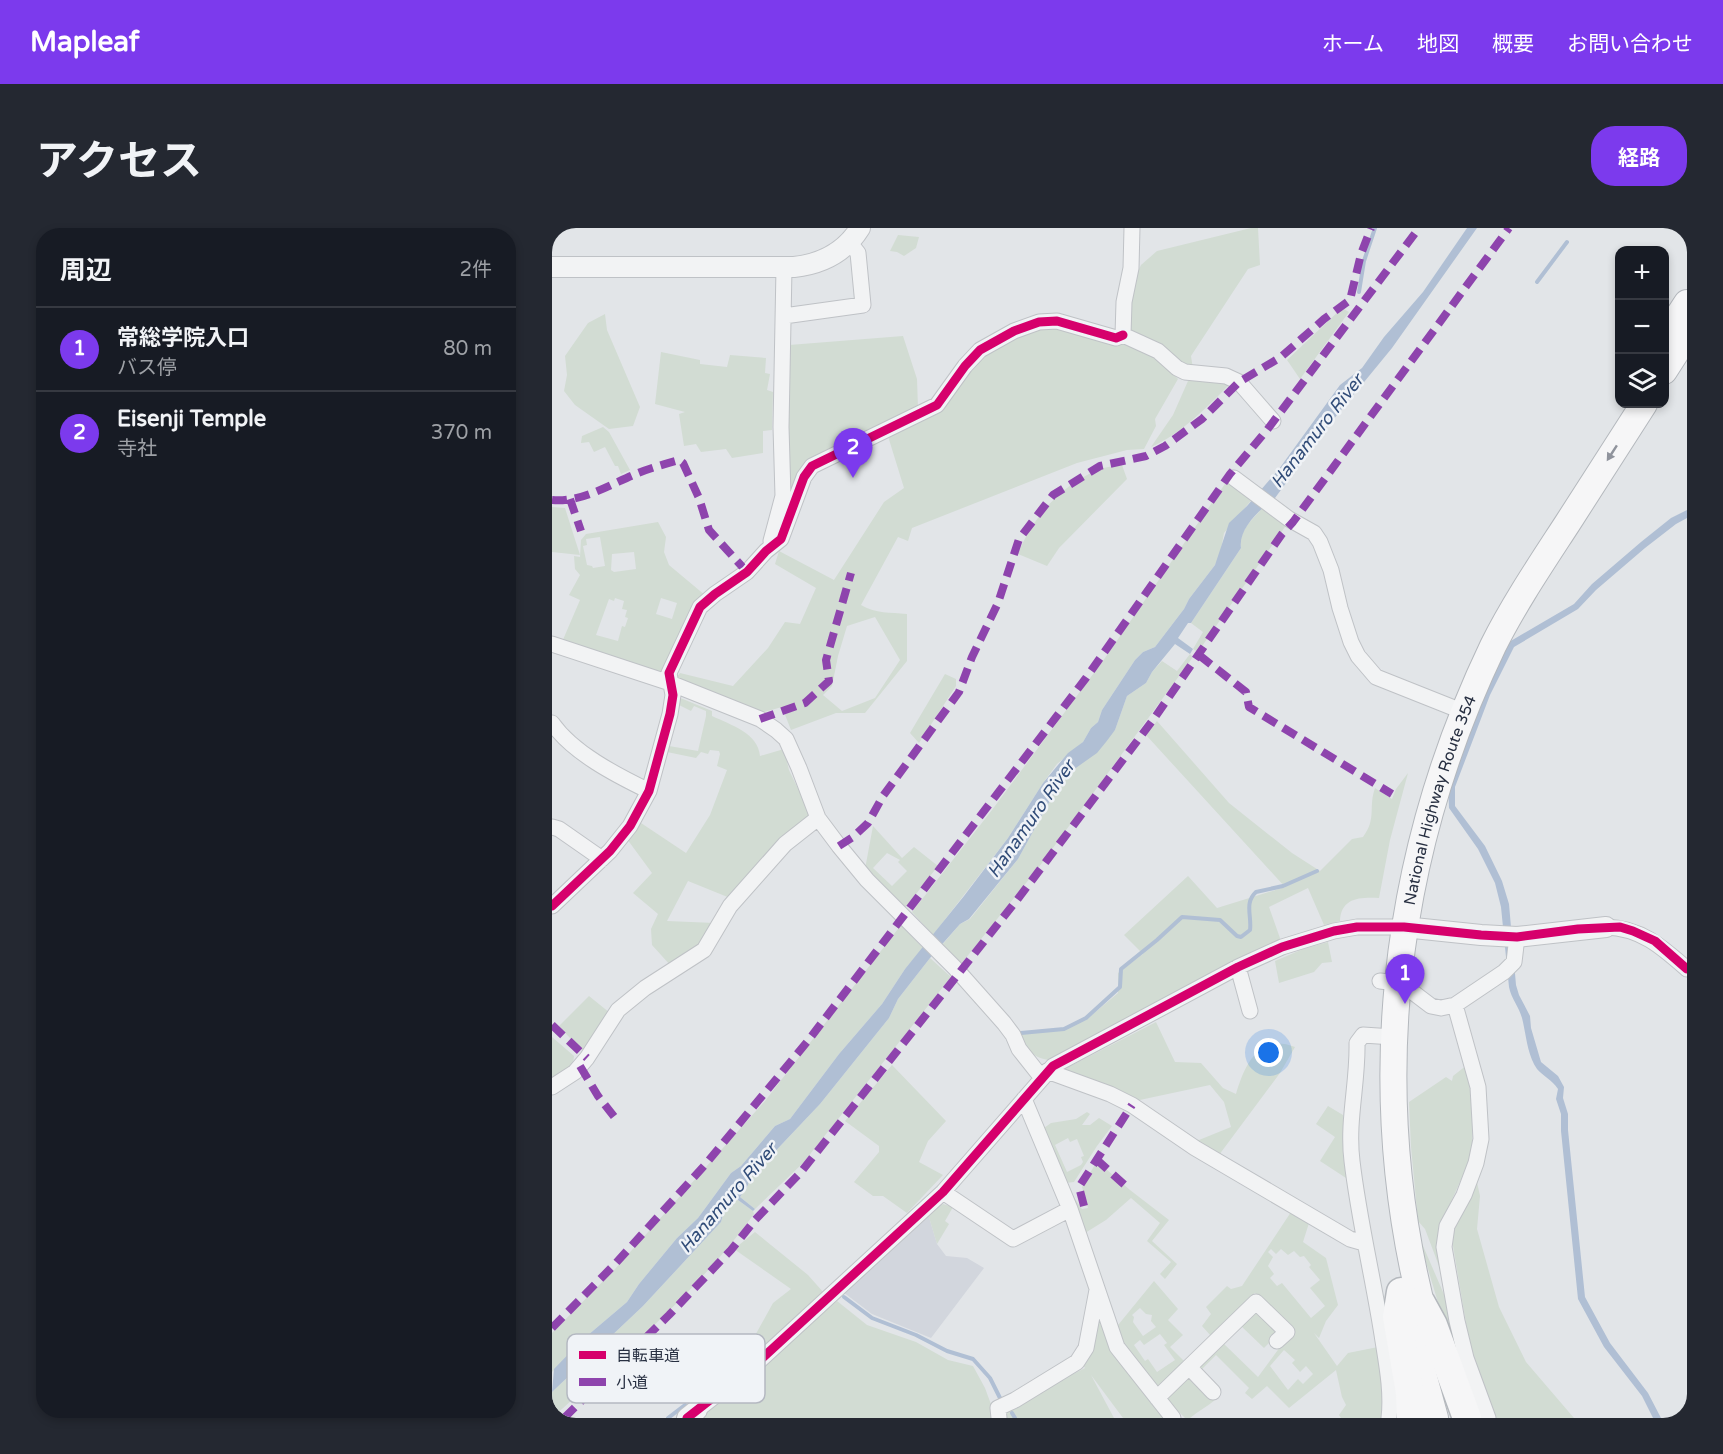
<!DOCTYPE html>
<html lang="ja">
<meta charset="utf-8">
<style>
:root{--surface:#171b24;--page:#242831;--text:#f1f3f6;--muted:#9ea1a6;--line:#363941;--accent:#7c3aed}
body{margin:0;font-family:"Varela Round","Noto Sans JP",sans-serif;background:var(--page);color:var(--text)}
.controls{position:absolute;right:18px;top:18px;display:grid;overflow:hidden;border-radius:12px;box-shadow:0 3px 9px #0003}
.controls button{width:54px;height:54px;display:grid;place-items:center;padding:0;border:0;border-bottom:2px solid var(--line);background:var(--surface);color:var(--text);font:30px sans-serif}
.you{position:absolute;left:717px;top:825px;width:21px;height:21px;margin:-15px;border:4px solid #fff;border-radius:50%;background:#1a73e8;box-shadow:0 0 0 9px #1a73e833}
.badge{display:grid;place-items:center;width:39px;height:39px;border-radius:50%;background:var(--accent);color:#fff;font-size:20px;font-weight:700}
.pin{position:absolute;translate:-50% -50px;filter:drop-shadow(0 2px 3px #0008)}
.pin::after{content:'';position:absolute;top:32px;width:21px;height:18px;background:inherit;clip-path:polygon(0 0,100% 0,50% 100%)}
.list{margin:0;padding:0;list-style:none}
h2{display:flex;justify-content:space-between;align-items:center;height:78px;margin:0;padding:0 24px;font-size:26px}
h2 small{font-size:20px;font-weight:400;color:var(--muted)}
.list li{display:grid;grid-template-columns:39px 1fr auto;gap:18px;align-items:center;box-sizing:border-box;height:84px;padding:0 24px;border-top:2px solid var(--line)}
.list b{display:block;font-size:22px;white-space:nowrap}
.list p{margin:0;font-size:20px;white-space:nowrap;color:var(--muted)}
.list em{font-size:20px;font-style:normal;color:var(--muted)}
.icon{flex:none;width:33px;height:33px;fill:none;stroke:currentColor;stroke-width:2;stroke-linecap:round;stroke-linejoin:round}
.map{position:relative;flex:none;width:1135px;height:1190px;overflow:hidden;border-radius:24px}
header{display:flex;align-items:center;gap:36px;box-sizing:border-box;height:84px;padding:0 30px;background:var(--accent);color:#fff}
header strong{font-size:28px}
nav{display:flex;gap:33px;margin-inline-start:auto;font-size:21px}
.intro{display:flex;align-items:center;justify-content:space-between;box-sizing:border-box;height:144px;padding:0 36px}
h1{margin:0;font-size:42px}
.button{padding:15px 27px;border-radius:24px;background:var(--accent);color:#fff;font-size:21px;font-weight:700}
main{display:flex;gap:36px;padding:0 36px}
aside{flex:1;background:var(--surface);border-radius:24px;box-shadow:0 3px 9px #0003}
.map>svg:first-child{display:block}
.built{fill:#d2d6dd}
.green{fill:#d2dcd3;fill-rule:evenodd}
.water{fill:#b0bfd4}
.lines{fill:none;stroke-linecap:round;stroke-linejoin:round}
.stream{stroke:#b0bfd4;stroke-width:4}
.minor-casing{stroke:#bfc2c6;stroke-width:17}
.tertiary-casing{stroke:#bfc2c6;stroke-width:22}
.trunk-casing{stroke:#b4b8bd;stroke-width:28}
.motorway-casing{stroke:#b4b8bd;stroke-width:31}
.minor{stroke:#f2f3f4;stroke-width:15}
.tertiary{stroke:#f2f3f4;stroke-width:20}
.trunk{stroke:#f6f6f7;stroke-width:26}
.motorway{stroke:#f6f6f7;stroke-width:28}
.quiet{stroke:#8e44ad;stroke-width:8;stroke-dasharray:15 8;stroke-linecap:butt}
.cycleway-casing{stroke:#f0f3f7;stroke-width:13}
.cycleway{stroke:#d6006c;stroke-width:9}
.oneway{fill:#8f939c}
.labels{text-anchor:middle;stroke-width:5;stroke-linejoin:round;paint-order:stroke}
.street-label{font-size:16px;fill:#283042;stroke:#f0f3f7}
.water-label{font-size:18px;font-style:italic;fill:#314c78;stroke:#f0f3f7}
.key{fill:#f0f3f7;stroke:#b4b8c1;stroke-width:1.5}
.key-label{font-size:16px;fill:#283042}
</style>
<header>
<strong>Mapleaf</strong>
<nav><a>ホーム</a><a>地図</a><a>概要</a><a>お問い合わせ</a></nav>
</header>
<div class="intro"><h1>アクセス</h1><a class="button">経路</a></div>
<main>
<aside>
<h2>周辺<small>2件</small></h2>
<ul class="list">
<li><span class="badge">1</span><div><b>常総学院入口</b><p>バス停</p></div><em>80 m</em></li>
<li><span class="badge">2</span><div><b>Eisenji Temple</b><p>寺社</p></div><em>370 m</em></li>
</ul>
</aside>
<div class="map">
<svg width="1135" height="1190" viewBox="0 0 1135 1190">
<rect width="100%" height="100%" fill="#e2e5e8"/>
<!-- built -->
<path class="built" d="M376,986L385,1016L394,1028L415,1030L432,1040L379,1110L320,1086L291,1064Z"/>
<!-- green -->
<path class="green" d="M699,0H706L708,37L696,41L639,128L641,141L575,101L580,55L589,37L605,23Z
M346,7L367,9L364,20L352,28L345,24L338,23Z
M790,80L797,84L748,151L735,132Z
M53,86L55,102L88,179L81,198L57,201L23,177L12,163L15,147L13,128L36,95Z
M502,97L571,113L603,127L626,151L603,191L604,198L592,221L575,222L525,235L360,300L356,313L346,309L309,377C325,386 337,384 355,386V433L313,485H284L239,502L230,479L212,484L124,450L128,445L181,458L216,420L233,394L248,396L264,360L223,336L227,323L282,352L332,274L352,260L335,205L387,182L434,123L448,115ZM323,389L348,432L323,470L290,483L271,467L280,458L286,428L295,398Z
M351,108L365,151L366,180L260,233L233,288L237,117Z
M109,124L148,132V136L175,139L178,127L214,130L213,145L218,146L215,162L221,164L220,202L211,203V225L180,230L174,221L149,224L144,216L132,218L127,186L133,184L103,176Z
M636,153H670L677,157C654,180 629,206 599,219L621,187Z
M51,199L57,204L78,242L69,246L66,238H63L53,219L42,224L37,214L29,215L30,208Z
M570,237L575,251L507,320L495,338L466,326C480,290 510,256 546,242C553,239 562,238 570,237Z
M677,250L702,269L672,305L668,327L663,337L637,371L632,381L603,419L591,424L583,432L550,482L546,494L539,500L531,514L505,536L491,555L456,610L381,707L360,684L440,582L553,430Z
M0,279L13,280L28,327L0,324Z
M711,279L735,296L646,424L641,421L651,404L639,395L689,320C686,302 701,292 711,279Z
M106,294L114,309L112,324L117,337L154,368L140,378L111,445L10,414L28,372L17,367L28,347L23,341L22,328L28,329L29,312L34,306ZM48,309L53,338L41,340L40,338L35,337L31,318L35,317L34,311ZM82,324L84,341L62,344L59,342L60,326ZM63,370L72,373L70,381L75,382L73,389L76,390L73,399L70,398L66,413L44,407L57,371L62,373ZM109,370L125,375L120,391L104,386Z
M638,426L641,429L487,639L409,736L390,717L408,696L418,691L466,631L511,549L563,502L575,468L594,455L600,444L610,433L625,443Z
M393,446L404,451V458L367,515L358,505Z
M126,469L160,483V488C179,497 206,505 208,528L232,521L237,542L260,590L178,670L136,653L115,693L163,695L147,719L119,738L100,717L99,701L106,686L81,665L100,645L75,611L86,593L134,625L158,587L175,542L165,538L168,526L167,523L158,522L156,526L149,524L144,530L115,524L117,518L146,523L154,488V483L142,478L139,483L125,476Z
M605,493L677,575L740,625L768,643L800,611L811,609C825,590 816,580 823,560L840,571L844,561L856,545L838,612L827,670C807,669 789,670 788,693L772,697L756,660L717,679L729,713L497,832C480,830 473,819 467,804L505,802L534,792L566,765V745L591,726L572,707L636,648L665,680L733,659L594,507Z
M321,598L350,630L362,619L386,638L353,680L313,641ZM335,625L348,632L346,634L355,643L340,658L321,640Z
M349,697L371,720L353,741L330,776L287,826L238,891L223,898L189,938L179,945L146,990L125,1010L87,1056L75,1074L29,1113L0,1144V1105L63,1041L213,873Z
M776,714L780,734L770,735L762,744L727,755L723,733L751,721Z
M378,730L399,749L251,935L203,981L188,969L196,957L197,951L268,876L337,790L346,771Z
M37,768L58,785L31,822L28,821L7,798Z
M604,794L623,834L649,835L671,860L684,866C693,836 707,805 743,819L728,845L667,927L637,910L647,912L679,899L672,874L658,857L583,873L511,842Z
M0,809L22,828L21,836L0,852Z
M340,837L394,893L376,913L367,934L391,947L355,985L331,968H321L302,954L327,924V918L293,893Z
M915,837L921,889L920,916L916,936L893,987V1054L873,1001L866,993L859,919L857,874L894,849L900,853L901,848Z
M776,878L791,887L794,950L768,933L783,909L764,896Z
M535,884L538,886L530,897H538L547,890L560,898L545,918L522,954L514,955L492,900L499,895L524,891ZM516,910L518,914L525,911L532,928L529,929L531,934L529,937L515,944L503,917Z
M545,933L578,962L617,992L600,1013L625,1036L613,1051L608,1046L619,1034L595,1013L608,995L579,970L554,992L533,1005L520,974L523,971L530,981L536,980L530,959Z
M924,950L928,968L925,1001L947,1079L974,1134L1022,1190H943L917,1113L901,1018V1005Z
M180,971L186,972L201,983L202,986C148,1061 69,1128 0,1190V1164L91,1078L169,994L173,979Z
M391,976L401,979L393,993L397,996L385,1016L376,986Z
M739,984L757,995L751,1014L774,1030L786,1077L774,1093L767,1110L762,1105L785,1138L796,1125L826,1119L833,1160L831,1190H789L787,1187L794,1177L790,1169L784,1142L737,1180L715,1158L700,1171L693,1165L697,1160L664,1127L650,1141L645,1139L670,1114L706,1149L728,1119L742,1105L703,1065L659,1108L650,1098L659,1086L654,1079L675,1058L679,1061L690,1058ZM719,1021L724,1026L729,1021L736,1027L742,1023L748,1029L752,1028L759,1037L757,1039L768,1052L758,1060L773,1078L759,1090L730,1055L725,1058L718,1050L722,1046L716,1038L721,1029L716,1024ZM732,1122L743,1132L740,1135L748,1144L754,1138L761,1146L751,1156L746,1151L736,1162L718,1138Z
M203,1004L256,1047L272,1065L184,1142L221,1075L239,1061L182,1021Z
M865,1004L894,1071L903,1110L893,1098Z
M602,1053L626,1081L616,1092L631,1107L618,1119L633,1134L606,1159L601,1158L562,1102ZM588,1080L594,1086L600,1087L599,1093L604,1099L591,1108L581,1094L582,1089L580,1087ZM608,1106L615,1115L612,1117L623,1132L605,1144L596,1131L593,1133L582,1117L588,1112L592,1117Z
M285,1073L315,1097L364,1114L396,1132L421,1138L433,1160L444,1190H147Z
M703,1081L728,1104L712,1120L688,1097Z
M546,1090L560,1124L613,1190H571L539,1147L562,1190H455L454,1183L497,1158L533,1140L530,1136Z
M635,1149L647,1161L663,1172C655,1179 646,1183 638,1190H633L613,1170Z"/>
<!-- water -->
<path class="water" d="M915,0H925L840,120L776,198L723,270C708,281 686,301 689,320L639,395H636L626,410L641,421L638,426L623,416L600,444L594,455L575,468L563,502L554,514L545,525L511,549L466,631L417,691L408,696L378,730L346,771L337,790L268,876L197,951L196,957L188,969L203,981L201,983L186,972L180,971L173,979L169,994L91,1078L0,1164L2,1141L29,1113L75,1074L87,1056L125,1010L146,990L179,945L189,938L223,898L238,891L287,826L330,776L353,741L412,668L456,610L491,555L516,525L531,514L539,500L546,494L550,482L583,432L591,424L603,419L632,381L637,371L663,337L677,295L695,278L727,241L788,157L810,140L832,109L871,64Z
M1135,282V290L1124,296L1093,320L1044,362L1026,381L962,419L938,467L903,559V578L933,618L950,653L957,676L964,757L967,767L978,788L979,800L989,834L1006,848L1012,859L1011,870L1016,886V902L1033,1069L1058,1115L1096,1165L1109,1190H1101L1090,1168L1052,1119L1026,1071L1009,903V886L1004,871L1006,861C1000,852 991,848 985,841C975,827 974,805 970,790C967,779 959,770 957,759L949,679L943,655L926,621L897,580L896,557L932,464L957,414L1022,376L1040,356L1089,314L1119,290Z"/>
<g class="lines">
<!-- stream -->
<path class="stream" d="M985,54L1015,14
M807,64L812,33L823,0
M469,805L512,801L534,790L568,759L569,741L605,712L630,689L668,692L685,708L689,709L698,702C700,688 692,675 704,664L731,658L765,643
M292,1069L320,1090L364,1107L395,1123L421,1131L438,1150L449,1172
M460,1185L463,1190
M116,1190L133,1177"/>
<!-- minor casing -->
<g class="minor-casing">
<path id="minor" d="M580,0L579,40L572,74L571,107L606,123L625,140L633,144L674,148L687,154L721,193
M232,88L311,77L306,25L298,15
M682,250L737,291L762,305L768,314L779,342L788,380L799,414L806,428L824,449L912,484
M219,313L231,268L229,199L232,40
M0,416L118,455L208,491L224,502L234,511L247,540L266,590L287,618L315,652L404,741L452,795L461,807L467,821L490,850
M0,495C21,525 64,547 97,563
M0,599L7,601L50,631
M0,678L58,623L78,598L97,563L118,486L121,467L117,445L148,379L163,366L195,344L214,323L229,311L252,249L260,238L385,177L413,138L428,122L462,103L487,94L505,93L564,110L571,107
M1054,699C1089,700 1110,719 1135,741
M686,739L698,783
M828,753L845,755L854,759L879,778L889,780L903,777L952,744L962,734L965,709
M903,777L926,859L929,911L924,935L912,967L895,998L892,1019L905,1093L914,1130L936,1190
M495,843L558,866L580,877L643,920L798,1011L812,1015
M0,859L23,844L35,830L66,782L93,760L152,722L178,678L233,616L266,590
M472,871L518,981L565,1119L621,1190
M391,964L461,1011L518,981
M637,1139L661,1164
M605,1170L704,1074L735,1104L725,1113
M145,1182L205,1135L391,964L501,838L686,739L730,719L782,703L805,699H852
M447,1190L446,1180L463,1172L525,1134L534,1120L545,1062
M837,1190C840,1165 835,1138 831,1113C822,1053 807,993 800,933C795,893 806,855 805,815L811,807L841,809"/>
</g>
<!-- tertiary casing -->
<g class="tertiary-casing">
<path id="tertiary" d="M0,39H242C270,36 293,24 308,0
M852,699L929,707L965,709L1054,699
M135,1190L145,1182"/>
</g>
<!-- trunk casing -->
<g class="trunk-casing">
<g id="trunk">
<path d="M1112,110L1135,75"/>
<path d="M1112,143L1135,107"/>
<path d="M856,1091L883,1190"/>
<path id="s1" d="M874,1095C813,866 839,631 941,418C962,376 989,336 1015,296C1041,256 1066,216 1092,176"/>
</g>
</g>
<!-- motorway casing -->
<g class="motorway-casing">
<path id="motorway" d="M849,1064L845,1089L858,1165L859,1190
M869,1075L881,1097L915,1190"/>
</g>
<!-- minor -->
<use href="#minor" class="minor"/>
<!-- tertiary -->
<use href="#tertiary" class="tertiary"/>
<!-- trunk -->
<use href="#trunk" class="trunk"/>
<!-- motorway -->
<use href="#motorway" class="motorway"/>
<!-- quiet -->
<path class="quiet" d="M18,271L29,303
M0,272C29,275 59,256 86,245C99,240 113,236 127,232L131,235L147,270L157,302L195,344
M647,427L694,464L697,479L840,566
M208,491L253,475L277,453L274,432L299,345
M287,618L301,609L316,595L331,568L407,464L420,429L446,375L467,311L501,267L548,238L594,228L613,218L650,191L687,154L729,129L772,91L798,72L809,26L819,0
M0,797L35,830
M28,838L46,868L64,891
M544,931L576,960
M532,978L527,959L580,877
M0,1100L63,1036L152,938L255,814L534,450L678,246L715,202L867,0
M12,1190L117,1087L179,1022L203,992L249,944L465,672L601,492L730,306L741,294L957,0"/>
<!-- cycleway casing -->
<g class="cycleway-casing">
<path id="cycleway" d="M0,678L58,623L78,598L97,563L118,486L121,467L117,445L148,379L163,366L195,344L214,323L229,311L252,249L260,238L385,177L413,138L428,122L462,103L487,94L505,93L564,110L571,107
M135,1190L205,1135L391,964L501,838L686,739L730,719L782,703L805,699H852L929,707L965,709L1026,701L1068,699L1081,703L1103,713L1135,741"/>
</g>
<!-- cycleway -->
<use href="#cycleway" class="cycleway"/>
</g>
<!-- one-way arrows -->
<defs><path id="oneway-solid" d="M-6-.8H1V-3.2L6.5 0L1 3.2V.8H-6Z" transform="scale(1.5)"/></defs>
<use class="oneway" href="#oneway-solid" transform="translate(1060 225) rotate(123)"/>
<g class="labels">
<!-- street labels -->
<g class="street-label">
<text dy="6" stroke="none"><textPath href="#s1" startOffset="531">National Highway Route 354</textPath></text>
</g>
<!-- water labels -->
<g class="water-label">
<text transform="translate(765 203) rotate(-52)" y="6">Hanamuro River</text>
<text transform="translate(479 591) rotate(-55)" y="6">Hanamuro River</text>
<text transform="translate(176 970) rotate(-49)" y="6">Hanamuro River</text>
</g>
</g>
<!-- legend -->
<rect x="15" y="1106" width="198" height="69" rx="9" class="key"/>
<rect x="27" y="1123" width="27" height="8" fill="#d6006c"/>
<rect x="27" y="1150" width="27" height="8" fill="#8e44ad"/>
<g class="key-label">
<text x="64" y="1133">自転車道</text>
<text x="64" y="1160">小道</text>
</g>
</svg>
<div class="controls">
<button>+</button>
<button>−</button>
<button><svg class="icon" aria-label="layers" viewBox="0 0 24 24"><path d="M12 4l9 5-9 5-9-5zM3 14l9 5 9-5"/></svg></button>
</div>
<div class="you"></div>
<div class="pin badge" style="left:853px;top:776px">1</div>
<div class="pin badge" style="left:301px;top:250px">2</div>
</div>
</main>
